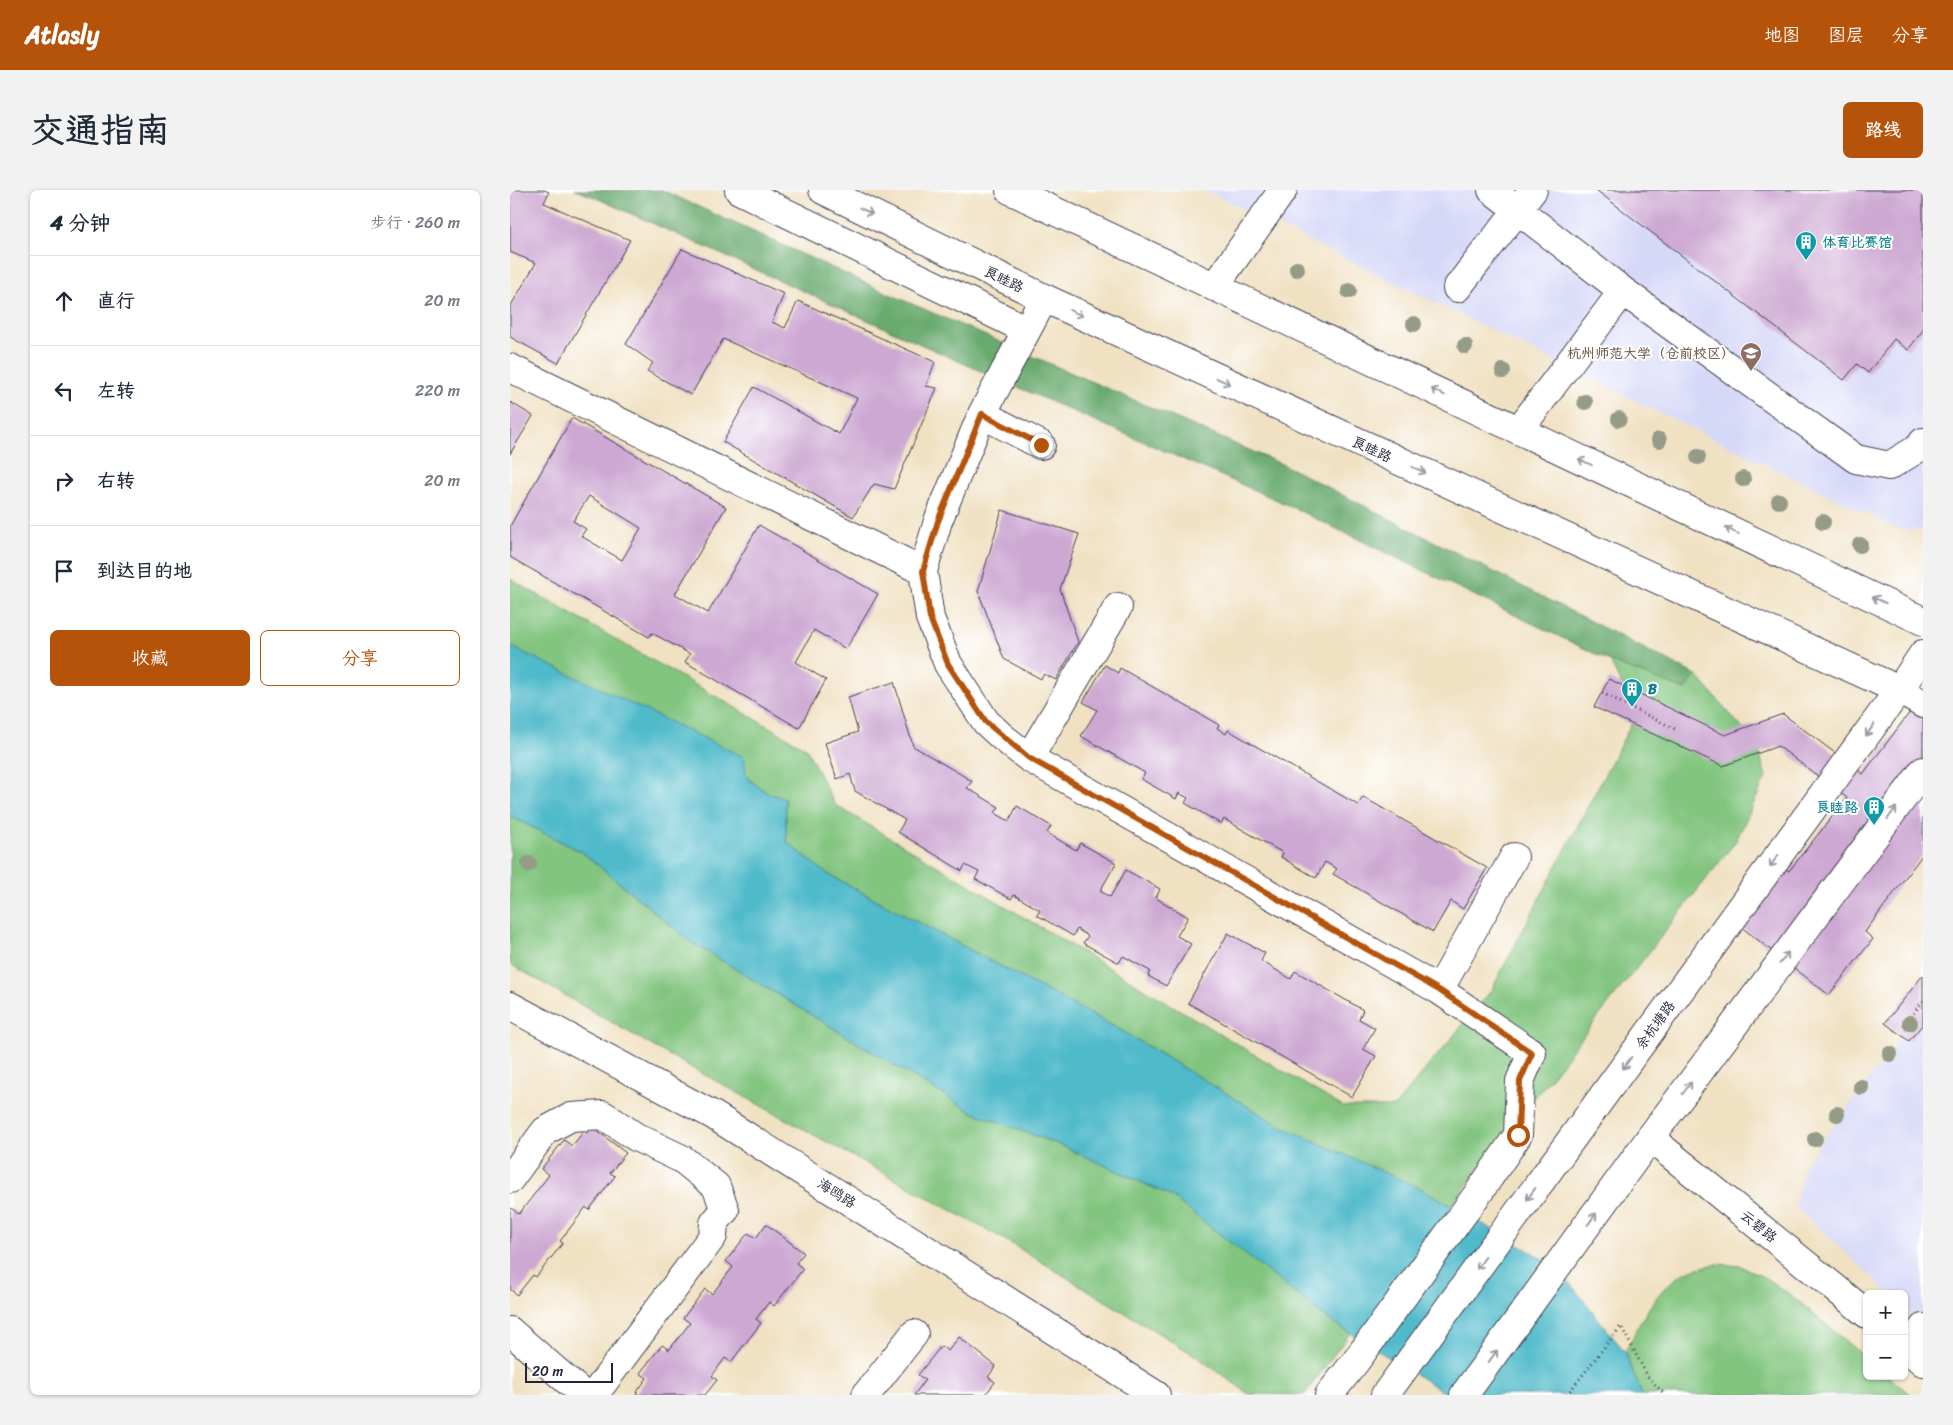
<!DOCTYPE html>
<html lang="zh">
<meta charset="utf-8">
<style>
:root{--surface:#fff;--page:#f2f2f3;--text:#1f2937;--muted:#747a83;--line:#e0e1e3;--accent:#b45309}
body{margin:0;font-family:Sriracha,"LXGW WenKai TC",sans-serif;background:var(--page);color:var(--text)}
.controls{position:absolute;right:15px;bottom:15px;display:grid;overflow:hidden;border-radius:8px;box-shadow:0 1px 4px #0004}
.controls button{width:45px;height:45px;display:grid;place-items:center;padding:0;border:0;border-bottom:1px solid var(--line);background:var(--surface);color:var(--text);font:25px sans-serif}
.scale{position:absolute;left:15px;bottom:12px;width:88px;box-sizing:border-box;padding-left:5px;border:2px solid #22223b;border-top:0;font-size:14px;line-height:18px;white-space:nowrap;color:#22223b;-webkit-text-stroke:4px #fff;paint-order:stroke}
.stop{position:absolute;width:15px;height:15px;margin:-11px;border:4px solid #b45309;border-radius:50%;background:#fff}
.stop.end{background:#b45309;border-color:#fff;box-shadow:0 1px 5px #0008}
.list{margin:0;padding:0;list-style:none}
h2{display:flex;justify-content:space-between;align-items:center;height:65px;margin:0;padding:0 20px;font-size:21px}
h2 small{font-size:16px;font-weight:400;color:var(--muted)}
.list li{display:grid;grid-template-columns:32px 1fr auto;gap:15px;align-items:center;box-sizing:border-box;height:90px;padding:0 20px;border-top:1px solid var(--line)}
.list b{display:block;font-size:19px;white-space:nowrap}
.list em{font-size:16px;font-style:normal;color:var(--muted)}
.actions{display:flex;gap:10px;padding:15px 20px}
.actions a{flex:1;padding:11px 0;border:1px solid var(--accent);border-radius:8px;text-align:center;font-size:18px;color:var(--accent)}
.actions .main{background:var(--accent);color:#fff}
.icon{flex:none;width:28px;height:28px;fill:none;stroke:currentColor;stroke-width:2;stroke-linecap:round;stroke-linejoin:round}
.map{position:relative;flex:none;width:1413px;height:1205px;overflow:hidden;border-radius:8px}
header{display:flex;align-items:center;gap:30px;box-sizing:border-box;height:70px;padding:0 25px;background:var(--accent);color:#fff}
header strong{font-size:24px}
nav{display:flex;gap:28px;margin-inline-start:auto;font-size:18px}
.intro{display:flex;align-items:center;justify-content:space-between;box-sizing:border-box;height:120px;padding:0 30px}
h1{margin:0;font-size:35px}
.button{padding:12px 22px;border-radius:8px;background:var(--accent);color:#fff;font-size:18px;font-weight:700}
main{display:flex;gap:30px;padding:0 30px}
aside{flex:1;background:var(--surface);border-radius:8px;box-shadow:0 1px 4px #0004}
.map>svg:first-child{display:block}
.built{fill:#d6d8f8}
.green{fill:#82c57f;stroke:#52745d}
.forest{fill:#69aa6e;stroke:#466654}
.water{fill:#4fbaca;stroke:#386e82}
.building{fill:#cda8d3;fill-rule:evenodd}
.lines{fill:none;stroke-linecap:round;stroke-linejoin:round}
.minor-casing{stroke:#413f4f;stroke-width:30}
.major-casing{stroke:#413f4f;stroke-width:30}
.path{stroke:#413f4f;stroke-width:3;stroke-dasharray:1 4;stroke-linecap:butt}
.minor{stroke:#fff;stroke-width:28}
.major{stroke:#fff;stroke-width:28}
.tree{fill:#949c87}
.oneway{stroke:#9c9ca7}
.route{stroke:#b45309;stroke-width:6}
.labels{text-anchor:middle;stroke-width:4;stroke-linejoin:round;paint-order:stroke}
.culture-label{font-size:14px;font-weight:bold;fill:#0d838f;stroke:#fff;text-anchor:start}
.street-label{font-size:14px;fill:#22223b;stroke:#fff}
.education-label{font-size:14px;font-weight:bold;fill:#785e54;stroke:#fff;text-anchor:end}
</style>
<header>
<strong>Atlasly</strong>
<nav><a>地图</a><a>图层</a><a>分享</a></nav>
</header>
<div class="intro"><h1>交通指南</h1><a class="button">路线</a></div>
<main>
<aside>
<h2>4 分钟<small>步行 · 260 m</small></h2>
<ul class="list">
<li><svg class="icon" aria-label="ahead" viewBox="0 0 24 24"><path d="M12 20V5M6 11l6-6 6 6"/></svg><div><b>直行</b></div><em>20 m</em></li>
<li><svg class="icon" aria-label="left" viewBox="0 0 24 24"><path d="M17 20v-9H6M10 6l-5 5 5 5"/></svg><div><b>左转</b></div><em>220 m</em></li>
<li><svg class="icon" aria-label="right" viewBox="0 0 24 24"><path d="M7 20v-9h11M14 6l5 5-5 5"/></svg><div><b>右转</b></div><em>20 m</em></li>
<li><svg class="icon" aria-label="arrive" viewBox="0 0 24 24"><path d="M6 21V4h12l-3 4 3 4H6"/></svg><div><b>到达目的地</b></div></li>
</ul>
<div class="actions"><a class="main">收藏</a><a>分享</a></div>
</aside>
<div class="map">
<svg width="1413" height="1205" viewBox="0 0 1413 1205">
<rect width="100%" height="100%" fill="#fff"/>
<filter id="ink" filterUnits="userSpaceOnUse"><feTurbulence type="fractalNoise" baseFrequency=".02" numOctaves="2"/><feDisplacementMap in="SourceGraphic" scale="10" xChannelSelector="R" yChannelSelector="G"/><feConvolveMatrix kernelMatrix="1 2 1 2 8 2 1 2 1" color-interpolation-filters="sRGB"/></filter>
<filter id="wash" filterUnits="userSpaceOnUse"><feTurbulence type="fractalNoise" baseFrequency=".0096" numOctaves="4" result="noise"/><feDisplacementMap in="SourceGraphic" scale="20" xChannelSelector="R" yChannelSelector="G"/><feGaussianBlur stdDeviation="1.12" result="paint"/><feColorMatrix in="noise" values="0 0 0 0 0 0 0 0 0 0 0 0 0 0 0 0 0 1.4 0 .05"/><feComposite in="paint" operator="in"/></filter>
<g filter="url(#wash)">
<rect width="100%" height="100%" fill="#f0e1c2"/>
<!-- built -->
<path class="built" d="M695,0H1413V340H1390Z
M1413,818V1134L1394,1117V1104H1380L1285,1016L1294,975Z"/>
<!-- green -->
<path class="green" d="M0,389L296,558L325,615L833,917H884L981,801L1126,525L1100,471L1175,499L1186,485L1247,555L1256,587L1226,651L941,1015L916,1001L772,937L612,841L316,683L277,652L275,609L256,602L237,588L0,456Z
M0,626L72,662L181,752L462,922L553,956L661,1006L818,1129L840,1143L794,1205L739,1204L686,1166L497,1051L155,863L0,774Z
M1207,1074L1231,1076L1257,1089L1282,1106L1357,1169V1186H1378L1401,1205H1132L1115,1162C1131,1132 1145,1098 1176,1082C1185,1078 1197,1076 1207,1074Z"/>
<!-- forest -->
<path class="forest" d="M65,0H152L384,106L776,276L1186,485L1175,500L1106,474L769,311L466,179L84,7Z"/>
<!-- water -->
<path class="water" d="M0,456L234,567L237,588L256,602L275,609L277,652L316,683L612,841L772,937L916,1001L1047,1077L1115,1162L1132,1205H938L818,1129L661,1006L553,956L462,922L181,752L72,662L0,626Z"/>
<g id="blocks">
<!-- building -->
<path class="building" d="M0,0H34L39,2L34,13L120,50L48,173L0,147V117L26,73L0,62Z
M1086,0H1413V140L1398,160L1384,149L1358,183L1347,174L1334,190Z
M172,59L274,104L262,132L275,138L288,111L425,172L416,196L427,198L384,299L364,294L343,327L213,252L244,197L329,244L347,208L213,149L181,205L137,181L143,173L116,154Z
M0,212L23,226L0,264Z
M62,228L216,317L165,404L198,423L249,335L368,404L336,459L304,440L286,472L316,490L289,538L175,472L180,464L142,443L139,447L0,367V336ZM79,306L131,338L112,370L71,346L76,339L63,331Z
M492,320L569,344L550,399L568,452L546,490L534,484L531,489L494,469L468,401Z
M595,475L608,483L610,478L709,535L707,538L716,544L718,540L848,615L853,607L977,678L953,719L941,711L923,742L823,684L827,679L815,672L806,688L771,667L773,663L714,629L711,634L675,613L678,608L669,603L666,609L631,589L635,583L571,546L587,520L573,512Z
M1099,489L1215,545L1273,524L1353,584L1413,505V664L1355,742L1363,749L1319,805L1226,733L1271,676L1279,681L1337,608L1268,556L1213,576L1084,517Z
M384,492L403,556L462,591L457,598L489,617L485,623L499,631L507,616L541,636L537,643L566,660L570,653L606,673L590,701L600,707L616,680L650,699L646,708L678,727L667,746L681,754L656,796L638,786L640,781L613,766L609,773L573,753L578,746L567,739L563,746L527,725L530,720L504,705L501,709L465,689L469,682L455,675L452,681L388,642L395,630L345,601L340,584L327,589L315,553L348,542L338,507Z
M718,743L755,763L751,771L781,789L785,781L853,820L849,829L865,838L853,859L866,866L842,907L678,813Z
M1413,785V834L1399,851L1375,833Z
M82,937L116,963L100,983L105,986L79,1020L76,1017L50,1051L53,1053L26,1087L23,1085L7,1105L0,1099V1019L1,1018L9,1024L39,985L31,979L54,950L62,956L74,941L77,943Z
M256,1034L294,1063L286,1073L293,1079L264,1116L259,1112L246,1129L251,1133L221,1172L215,1168L202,1186L207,1190L195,1205H129L126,1203L137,1188L130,1183L152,1155L159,1160L180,1133L173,1128L195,1099L202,1104L223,1077L216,1071L238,1043L246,1048Z
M449,1147L486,1176L478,1187L485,1192L475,1205H404L415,1190L408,1185L431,1156L438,1161Z"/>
</g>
</g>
<g filter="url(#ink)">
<use href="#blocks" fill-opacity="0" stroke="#413f4f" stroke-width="1"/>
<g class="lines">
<!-- minor casing -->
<g class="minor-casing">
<path id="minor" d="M229,0L517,140
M982,0L1113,101L1009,240
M704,97L773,0
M947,98L1023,0
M1113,101L1346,269L1379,276L1407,259L1413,252
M0,178L413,381
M472,224L428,331L413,381L420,428L438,474L476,532L491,546L519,568L929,800
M531,255L472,224L534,108
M519,568L608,417
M0,816L203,925L646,1205
M1140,948L1357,1124
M0,989L35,941L61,927L93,925L126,947L172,969L206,996L215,1020L204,1033L203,1046L84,1205
M0,1141L74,1205
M1394,1155L1413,1172
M1399,1159L1413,1138
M356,1205L404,1144
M819,1205L846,1171L969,1002L1008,945L1010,891L1022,863L929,800L1004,667"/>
</g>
<!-- major casing -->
<g class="major-casing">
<path id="major" d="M313,0L534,108L1389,500L1413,514
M500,0L1413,431
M875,1205L1389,500L1413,464
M954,1205L1140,948L1413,581"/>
</g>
<!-- path -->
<path class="path" d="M1092,503L1167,540
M1394,835L1413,811
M1057,1205L1111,1136L1138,1187L1155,1205"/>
<!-- minor -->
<use href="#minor" class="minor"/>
<!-- major -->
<use href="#major" class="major"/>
</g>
<!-- trees -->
<g class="tree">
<circle cx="787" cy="79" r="8"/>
<circle cx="839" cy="101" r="8"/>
<circle cx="904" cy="134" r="8"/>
<circle cx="955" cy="156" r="8"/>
<circle cx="993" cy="181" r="8"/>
<circle cx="1075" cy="212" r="8"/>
<circle cx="1109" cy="229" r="8"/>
<circle cx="1149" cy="250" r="8"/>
<circle cx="1188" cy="267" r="8"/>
<circle cx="1233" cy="289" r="8"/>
<circle cx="1269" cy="311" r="8"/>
<circle cx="1313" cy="332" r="8"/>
<circle cx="1350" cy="355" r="8"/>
<circle cx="19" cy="674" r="8"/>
<circle cx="1400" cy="833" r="8"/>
<circle cx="1380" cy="864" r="8"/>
<circle cx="1351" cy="897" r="8"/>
<circle cx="1327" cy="924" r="8"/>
<circle cx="1305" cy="949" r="8"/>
</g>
<!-- one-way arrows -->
<defs><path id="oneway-shaft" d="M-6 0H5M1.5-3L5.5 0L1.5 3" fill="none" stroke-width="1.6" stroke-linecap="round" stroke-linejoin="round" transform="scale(1.25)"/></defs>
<g class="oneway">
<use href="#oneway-shaft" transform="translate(356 21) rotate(26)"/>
<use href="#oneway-shaft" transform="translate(566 123) rotate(25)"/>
<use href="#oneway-shaft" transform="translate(713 191) rotate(25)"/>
<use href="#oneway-shaft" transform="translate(928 202) rotate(-155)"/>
<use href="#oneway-shaft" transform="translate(1075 272) rotate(-155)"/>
<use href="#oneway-shaft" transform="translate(909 280) rotate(25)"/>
<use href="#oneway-shaft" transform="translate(1222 341) rotate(-155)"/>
<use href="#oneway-shaft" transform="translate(1369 410) rotate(-155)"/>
<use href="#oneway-shaft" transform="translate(1360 540) rotate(126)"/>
<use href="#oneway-shaft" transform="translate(1382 623) rotate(-53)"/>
<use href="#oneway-shaft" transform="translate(1264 671) rotate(126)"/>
<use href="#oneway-shaft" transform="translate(1274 768) rotate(-53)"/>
<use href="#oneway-shaft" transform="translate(1117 873) rotate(126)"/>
<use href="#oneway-shaft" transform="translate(1177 898) rotate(-53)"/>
<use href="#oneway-shaft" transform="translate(1021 1004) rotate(126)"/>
<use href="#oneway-shaft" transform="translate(1082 1029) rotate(-54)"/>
<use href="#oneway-shaft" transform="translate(971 1073) rotate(126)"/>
<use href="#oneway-shaft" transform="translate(983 1166) rotate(-54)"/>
</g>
</g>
<g class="lines" filter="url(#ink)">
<!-- route -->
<path class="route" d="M531,255L472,224L428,331L413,381L420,428L438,474L476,532L519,568L929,800L1022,863L1010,891L1008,945"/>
</g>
<!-- icons -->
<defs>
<g id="building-pin" transform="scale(1.125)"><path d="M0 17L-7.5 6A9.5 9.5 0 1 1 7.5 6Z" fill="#0f9aa8" stroke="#fff"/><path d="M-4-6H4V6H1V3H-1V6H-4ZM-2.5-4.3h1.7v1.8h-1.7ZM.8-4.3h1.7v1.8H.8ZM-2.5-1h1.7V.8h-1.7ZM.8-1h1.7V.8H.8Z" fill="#fff"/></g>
<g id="university-pin" transform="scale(1.125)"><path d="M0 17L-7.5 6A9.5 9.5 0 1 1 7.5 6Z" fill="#8d6e63" stroke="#fff"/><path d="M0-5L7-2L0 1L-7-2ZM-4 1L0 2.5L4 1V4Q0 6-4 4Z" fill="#fff"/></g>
</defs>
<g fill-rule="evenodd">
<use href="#building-pin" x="1296" y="52"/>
<use href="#university-pin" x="1241" y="163"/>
<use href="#building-pin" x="1122" y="499"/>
<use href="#building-pin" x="1364" y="617"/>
</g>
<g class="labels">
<!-- culture labels -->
<g class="culture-label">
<text x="1312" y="57">体育比赛馆</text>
<text x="1138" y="504">B</text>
<text x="1348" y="622" text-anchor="end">良睦路</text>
</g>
<!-- street labels -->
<g class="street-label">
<text transform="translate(494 89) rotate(26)" y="5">良睦路</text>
<text transform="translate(862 259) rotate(25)" y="5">良睦路</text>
<text transform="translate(1145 835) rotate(-54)" y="5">余杭塘路</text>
<text transform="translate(327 1003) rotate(32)" y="5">海鸥路</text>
<text transform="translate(1249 1036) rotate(39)" y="5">云碧路</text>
</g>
<!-- education labels -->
<g class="education-label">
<text x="1225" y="168">杭州师范大学（仓前校区）</text>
</g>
</g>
</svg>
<div class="controls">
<button>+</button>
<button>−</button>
</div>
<div class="scale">20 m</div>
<div class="stop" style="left:1008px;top:945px"></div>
<div class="stop end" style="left:531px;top:255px"></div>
</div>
</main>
